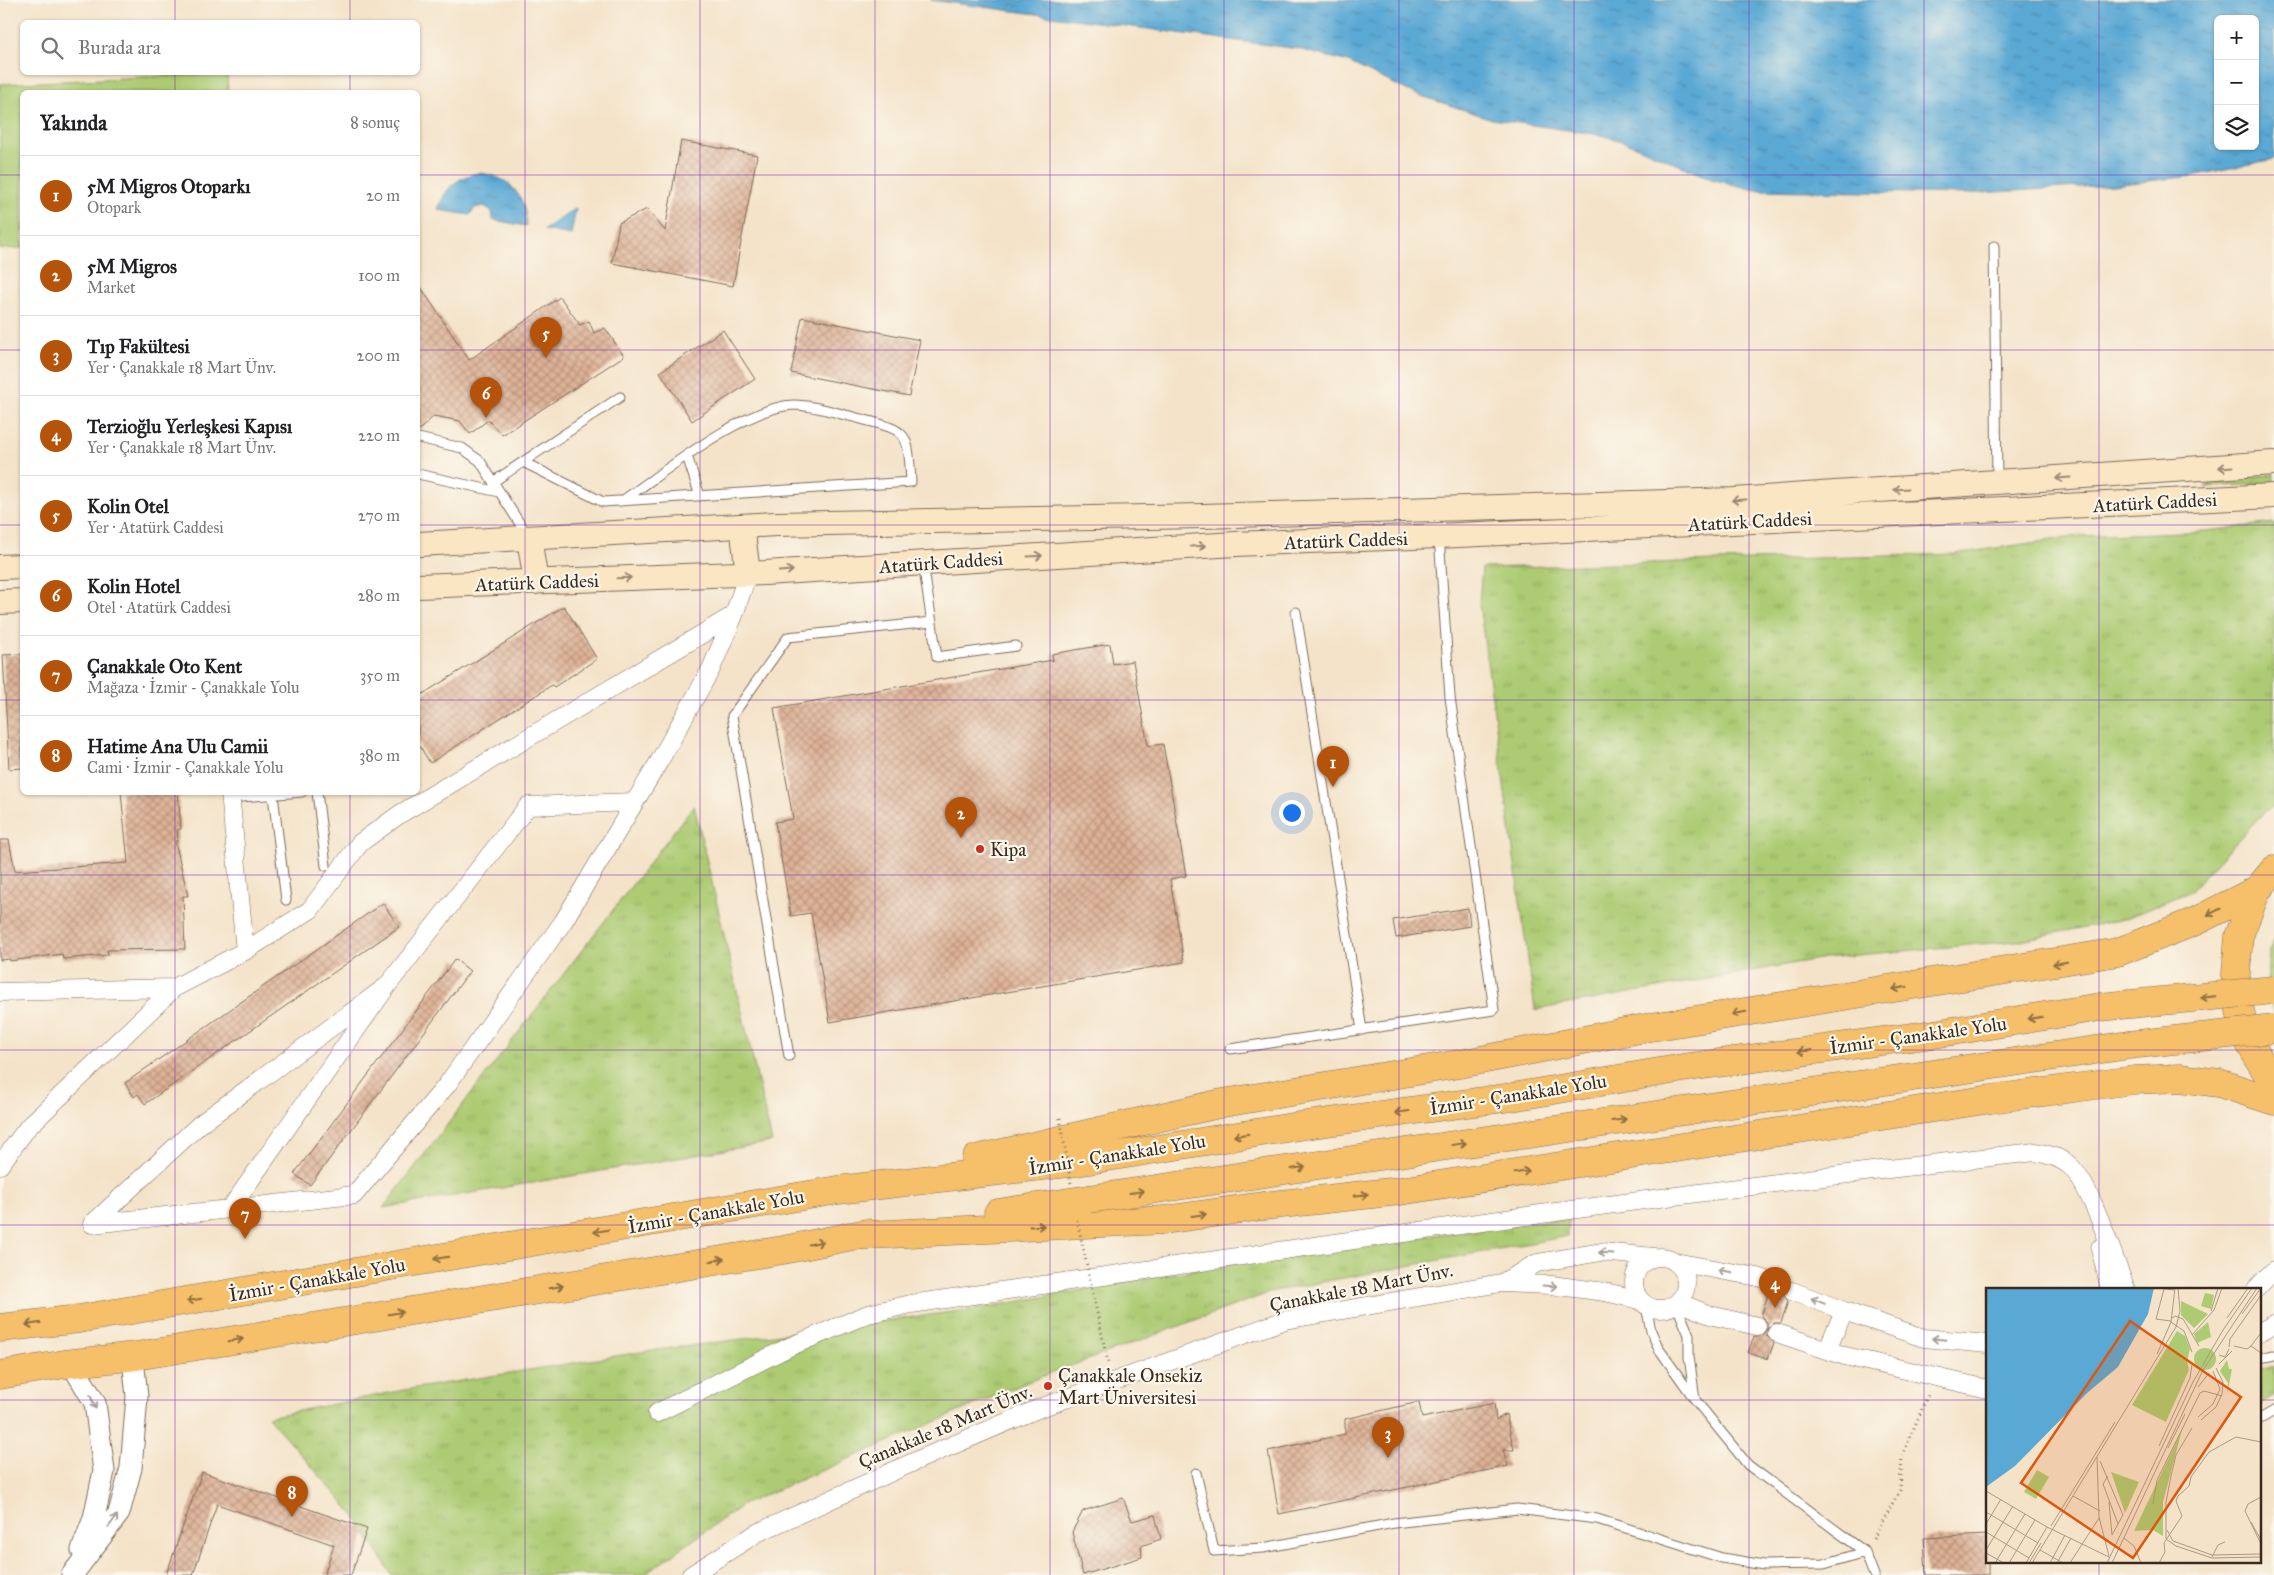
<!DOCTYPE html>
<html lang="tr">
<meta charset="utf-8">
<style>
:root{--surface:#fff;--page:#f6f6f6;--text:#202124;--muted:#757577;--line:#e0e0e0;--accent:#b45309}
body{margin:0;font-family:"IM FELL Great Primer",serif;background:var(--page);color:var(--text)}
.controls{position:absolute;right:15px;top:15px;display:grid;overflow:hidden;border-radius:8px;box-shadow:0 1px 4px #0004}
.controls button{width:45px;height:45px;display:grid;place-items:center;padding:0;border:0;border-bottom:1px solid var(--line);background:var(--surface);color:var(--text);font:25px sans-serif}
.you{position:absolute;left:1291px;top:812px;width:18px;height:18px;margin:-12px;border:4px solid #fff;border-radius:50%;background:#1a73e8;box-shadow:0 0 0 8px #1a73e833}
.badge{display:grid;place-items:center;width:32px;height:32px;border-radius:50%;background:var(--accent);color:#fff;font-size:16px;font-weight:700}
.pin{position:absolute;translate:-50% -41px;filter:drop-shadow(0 1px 2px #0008)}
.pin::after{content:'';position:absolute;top:26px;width:18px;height:15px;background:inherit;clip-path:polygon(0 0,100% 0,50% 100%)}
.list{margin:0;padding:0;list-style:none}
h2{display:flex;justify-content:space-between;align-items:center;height:65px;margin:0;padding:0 20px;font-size:21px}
h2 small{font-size:16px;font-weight:400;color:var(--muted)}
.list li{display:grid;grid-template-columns:32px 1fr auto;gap:15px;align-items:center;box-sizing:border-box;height:80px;padding:0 20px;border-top:1px solid var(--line)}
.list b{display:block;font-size:19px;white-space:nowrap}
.list p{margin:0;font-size:16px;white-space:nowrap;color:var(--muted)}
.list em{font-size:16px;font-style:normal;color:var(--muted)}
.icon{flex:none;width:28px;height:28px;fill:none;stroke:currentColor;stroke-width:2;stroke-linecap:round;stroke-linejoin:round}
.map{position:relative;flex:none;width:2274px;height:1575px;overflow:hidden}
.search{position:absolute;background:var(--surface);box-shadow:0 1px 4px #0004;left:20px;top:20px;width:400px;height:55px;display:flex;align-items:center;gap:12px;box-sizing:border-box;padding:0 18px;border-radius:8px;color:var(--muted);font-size:19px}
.panel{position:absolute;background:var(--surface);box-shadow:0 1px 4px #0004;left:20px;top:90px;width:400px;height:705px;border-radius:8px}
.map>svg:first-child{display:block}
.grass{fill:url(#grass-tufts);stroke:#747a48}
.garden{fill:#accb72;stroke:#747a48}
.water{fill:url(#water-ripples);stroke:#4a6979;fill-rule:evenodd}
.building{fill:url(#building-cross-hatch)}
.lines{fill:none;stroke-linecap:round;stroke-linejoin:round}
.service-casing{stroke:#7c6b5a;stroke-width:11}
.minor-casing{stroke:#7c6b5a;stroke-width:19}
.tertiary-casing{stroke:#7c6b5a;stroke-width:23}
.secondary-casing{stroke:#7c6b5a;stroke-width:26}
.trunk-casing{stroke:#7c6b5a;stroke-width:29}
.path{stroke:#7c6b5a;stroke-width:3;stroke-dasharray:1 4;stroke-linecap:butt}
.service{stroke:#fff;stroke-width:9}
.minor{stroke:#fff;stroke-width:18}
.tertiary{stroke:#fff;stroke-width:21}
.secondary{stroke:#fbe6c4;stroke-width:24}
.trunk{stroke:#f6c06b;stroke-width:28}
.trunk-bridge-casing{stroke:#7c6b5a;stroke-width:29;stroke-linecap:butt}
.path-bridge{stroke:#7c6b5a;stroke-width:3;stroke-dasharray:1 4;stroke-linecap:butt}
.trunk-bridge{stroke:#f6c06b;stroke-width:28}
.oneway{stroke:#9b8871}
.oneway2{stroke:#8f6e41}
.oneway3{stroke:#a79f9a}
.grid{fill:none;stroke:#7b2cbf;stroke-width:1;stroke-opacity:0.55}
.poi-dot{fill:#c8321e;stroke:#fbf7ec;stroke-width:2}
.labels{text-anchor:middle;stroke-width:4.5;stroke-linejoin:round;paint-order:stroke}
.street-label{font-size:19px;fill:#3b2a1e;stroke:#fbf7ec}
.poi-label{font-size:19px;fill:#3b2a1e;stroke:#fbf7ec;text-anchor:start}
.inset-road{fill:none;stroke:#aa9985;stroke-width:1}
.view{fill:#df570d;fill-opacity:0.15;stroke:#df570d;stroke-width:2.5}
.inset-edge{fill:none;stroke:#3b2a1e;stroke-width:2.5}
</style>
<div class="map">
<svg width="2274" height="1575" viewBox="0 0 2274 1575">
<defs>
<pattern id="grass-tufts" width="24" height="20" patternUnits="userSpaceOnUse" patternTransform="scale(1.25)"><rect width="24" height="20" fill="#accb72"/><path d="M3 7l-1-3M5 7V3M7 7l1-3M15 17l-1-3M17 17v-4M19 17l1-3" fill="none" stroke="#95ae62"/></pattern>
<pattern id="water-ripples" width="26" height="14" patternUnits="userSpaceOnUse" patternTransform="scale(1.25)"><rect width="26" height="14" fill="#5aa8d4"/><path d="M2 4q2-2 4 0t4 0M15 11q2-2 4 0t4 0" fill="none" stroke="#4c89ab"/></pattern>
<pattern id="building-cross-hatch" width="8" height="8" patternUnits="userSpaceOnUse" patternTransform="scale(1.25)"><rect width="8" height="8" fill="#deb296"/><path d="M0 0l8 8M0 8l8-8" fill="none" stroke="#b5917a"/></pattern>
</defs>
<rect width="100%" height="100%" fill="#fbf7ec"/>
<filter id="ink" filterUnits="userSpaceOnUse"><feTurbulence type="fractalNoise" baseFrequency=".02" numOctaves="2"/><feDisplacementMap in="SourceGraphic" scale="10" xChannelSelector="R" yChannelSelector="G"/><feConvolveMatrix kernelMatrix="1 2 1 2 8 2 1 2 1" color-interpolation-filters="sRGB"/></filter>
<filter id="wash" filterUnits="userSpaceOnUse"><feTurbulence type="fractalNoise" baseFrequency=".0096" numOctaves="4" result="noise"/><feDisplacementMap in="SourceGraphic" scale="20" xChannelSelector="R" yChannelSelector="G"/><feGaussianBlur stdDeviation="1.12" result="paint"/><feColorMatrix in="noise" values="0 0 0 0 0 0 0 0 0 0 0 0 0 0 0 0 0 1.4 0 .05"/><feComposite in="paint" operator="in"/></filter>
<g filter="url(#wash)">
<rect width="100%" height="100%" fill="#f4e3c9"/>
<!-- grass -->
<path class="grass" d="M2274,474V483L2206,487L2213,482Z
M2274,523V807L2265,811L2189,892L2124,919L2016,941L1824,958L1535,1010L1479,603L1482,568L1955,554L2080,536L2206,531Z
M694,805L772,1142L383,1208Z
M2274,938V1013C2266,990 2265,961 2274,938Z
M1569,1218L1568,1236L1274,1291L1030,1381L744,1504L644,1575H392L355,1516L268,1417L404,1390L641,1352L976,1309L1282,1254Z
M2274,1367V1396L2260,1404V1371Z"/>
<!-- garden -->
<path class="garden" d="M227,73L228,92H22V248L0,249V84Z"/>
<!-- water -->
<path class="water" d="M931,0H2274V159L2193,176L2113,185L1965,194L1755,190L1711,179L1631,144L1601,135L1492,119L1415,94L1348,62L1298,49ZM2218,19H2255V146H2218Z
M478,173C509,175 527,196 526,226L493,220L492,211L484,206L475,208L470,215L438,210C444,189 457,177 478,173Z
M576,208L571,235L544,230Z"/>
<g id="blocks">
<!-- building -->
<path class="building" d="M681,141L757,155L733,286L612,263L619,223L647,209L665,231Z
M418,283L469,360L560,297L580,325L589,321L594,333L605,328L624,356L502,435L488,420L470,434L460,421L434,416L418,431Z
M802,317L920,340L909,396L791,373Z
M723,330L755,379L692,421L660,372Z
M564,606L597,659L554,687L552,685L430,763L418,743V697Z
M1110,644L1113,664L1133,661L1148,746L1163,744L1186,876L1170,879L1184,962L830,1022L811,913L791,916L775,822L793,819L774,708L1053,660L1052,654Z
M22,654V768L9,769L3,655Z
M121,792H178L181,829L177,830L178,841H175L188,896H183L185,949L107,950L108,955L63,959L62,954L10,961V959L0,960V840H9L15,871L128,863Z
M383,903L399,927L145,1104L138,1094L134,1097L125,1083Z
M1468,908L1470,926L1396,938L1393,920Z
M455,959L470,971L310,1185L294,1174Z
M1782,1283H1785L1782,1293L1788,1301L1781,1323H1774L1767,1329V1336L1774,1343L1768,1359L1748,1353L1754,1336H1761L1767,1329V1322L1761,1316L1769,1292L1778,1290Z
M1419,1402L1422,1418L1494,1403L1496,1420L1506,1414L1514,1450H1503L1508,1466L1279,1514L1268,1451L1345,1434V1419Z
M202,1472L367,1529L351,1575H324L334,1545L217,1504L193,1575H166Z
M1123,1498L1132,1521L1155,1515L1161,1539L1141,1546L1142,1557L1083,1575L1072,1532L1083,1511Z
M1988,1535V1575H1926L1924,1538Z"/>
</g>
</g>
<g filter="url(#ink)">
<use href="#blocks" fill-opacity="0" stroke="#7c6b5a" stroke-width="1"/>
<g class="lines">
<!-- service casing -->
<g class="service-casing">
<path id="service" d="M1994,246L1997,481
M418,438L462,448L480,461L527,535
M687,456L700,496
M523,462L603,502L911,482C908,429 908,431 857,418C836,413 814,405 793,405C745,407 664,472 622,501
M418,474L499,492
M493,482L620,397
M923,563L937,657L1016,646
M1296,612L1362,1030
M317,792L326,866
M273,795L286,900
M230,798L302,792
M1230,1049L1494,1010L1450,697L1439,536
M789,1056L732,716L788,637L932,622
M1676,1304L1689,1335V1357L1695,1399
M1646,1306L1651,1331L1659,1349L1696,1401L1748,1465L1865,1552L1874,1575
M2260,1358L2274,1355
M2260,1419L2274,1411
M1196,1473L1214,1551L1263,1548L1394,1523L1517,1509L1597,1519L1722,1558L1764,1565L1824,1564L1865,1552"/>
</g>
<!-- minor casing -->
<g class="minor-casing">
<path id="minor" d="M230,792L245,951
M387,986L199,1125L92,1224L230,1209L387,986L528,806L634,802
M0,992L174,988
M0,1165L28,1127L174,988L245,951L310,910L360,843L400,814L734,615L748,573
M230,1209L354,1195L446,1086L563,922L660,760L711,669L734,615
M2100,1248L2110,1289
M1634 1283a26 26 0 1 1 52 0a26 26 0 1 1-52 0Z
M1675,1262L1758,1277L1772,1282
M1502,1283L1537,1263L1601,1252L1654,1257
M2256,1289L2274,1270
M1792,1291L1844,1311L1924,1338L1988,1344
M1678,1302L1710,1315L1757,1326
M2260,1332L2274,1324
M1777,1333L1845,1356L1988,1389
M1827,1350L1844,1311
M657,1413L789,1347L868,1314L911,1304C1285,1250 1659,1194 2035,1152C2048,1154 2060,1157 2070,1166C2091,1185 2114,1259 2126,1289
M691,1575L757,1533L918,1460L1040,1408L1285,1320L1501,1283L1551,1285L1605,1292L1640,1300"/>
</g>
<!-- tertiary casing -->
<g class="tertiary-casing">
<path id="tertiary" d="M65,1364L76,1371L95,1403L104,1471L94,1518L82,1550
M72,1575L119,1513L131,1468L137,1397L134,1368L136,1356"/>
</g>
<!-- secondary casing -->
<g class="secondary-casing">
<path id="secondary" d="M742,526L748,573
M529,538L536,582
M418,544L776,524L1203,516L1734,500L2274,463
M0,567L22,566
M418,586L765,573L1235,544L1439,536L2274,496
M0,602L22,601"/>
</g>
<!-- trunk casing -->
<g class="trunk-casing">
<path id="trunk" d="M2274,870L2257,890L2239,936L2235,986L2245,1035L2274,1085
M976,1159L1223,1103L1465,1063L1645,1028L2118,952L2196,921L2257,890
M998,1213L1089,1199
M849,1236L1164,1220L1263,1206L1400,1191L1991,1099L2134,1080L2180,1078L2219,1083L2274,1101
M0,1328L79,1319L838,1190L1077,1162L1299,1126L1512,1097L1689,1067L1934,1034L2100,1007
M0,1375L65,1364L136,1356L783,1250L867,1233"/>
</g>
<!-- path -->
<path class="path" d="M1873,1539L1900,1490L1902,1456L1928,1395"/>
<!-- service -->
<use href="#service" class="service"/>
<!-- minor -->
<use href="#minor" class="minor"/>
<!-- tertiary -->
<use href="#tertiary" class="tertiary"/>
<!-- secondary -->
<use href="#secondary" class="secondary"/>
<!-- trunk -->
<use href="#trunk" class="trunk"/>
<!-- trunk-bridge casing -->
<g class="trunk-bridge-casing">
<path id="trunk-bridge" d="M2100,1007L2274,990
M1089,1199L2129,1045L2274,1029"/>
</g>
<!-- path-bridge -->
<path class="path-bridge" d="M1060,1118L1071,1184
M1077,1220L1108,1363"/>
<!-- trunk-bridge -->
<use href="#trunk-bridge" class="trunk-bridge"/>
</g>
<!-- one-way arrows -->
<defs><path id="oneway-shaft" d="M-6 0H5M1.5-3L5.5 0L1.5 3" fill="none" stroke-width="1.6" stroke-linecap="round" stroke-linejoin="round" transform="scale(1.25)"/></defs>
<g class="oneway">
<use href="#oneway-shaft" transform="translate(2226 467) rotate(176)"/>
<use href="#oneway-shaft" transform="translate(2063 478) rotate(176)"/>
<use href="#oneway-shaft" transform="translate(1901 489) rotate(176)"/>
<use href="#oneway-shaft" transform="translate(1739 500) rotate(177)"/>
<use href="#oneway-shaft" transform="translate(1198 546) rotate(-3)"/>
<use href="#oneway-shaft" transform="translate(1035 556) rotate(-3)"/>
<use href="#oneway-shaft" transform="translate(786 571) rotate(-4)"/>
<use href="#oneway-shaft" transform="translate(624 578) rotate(-2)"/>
</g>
<g class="oneway2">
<use href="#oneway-shaft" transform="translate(2214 912) rotate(154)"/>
<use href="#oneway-shaft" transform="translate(2060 963) rotate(170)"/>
<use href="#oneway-shaft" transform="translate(1900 988) rotate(171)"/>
<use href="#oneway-shaft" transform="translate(2208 997) rotate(174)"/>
<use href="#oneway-shaft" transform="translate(1739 1013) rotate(171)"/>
<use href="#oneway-shaft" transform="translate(2035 1018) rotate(171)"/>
<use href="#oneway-shaft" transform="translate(1805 1051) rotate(172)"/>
<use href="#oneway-shaft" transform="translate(1402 1112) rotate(172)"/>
<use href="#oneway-shaft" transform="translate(1619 1120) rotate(-8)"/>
<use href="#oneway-shaft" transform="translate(1241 1135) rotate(171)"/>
<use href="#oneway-shaft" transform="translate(1459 1144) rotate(-8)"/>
<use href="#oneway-shaft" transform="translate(1298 1168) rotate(-8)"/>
<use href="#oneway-shaft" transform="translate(1522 1172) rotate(-9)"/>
<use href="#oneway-shaft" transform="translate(1137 1192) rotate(-8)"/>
<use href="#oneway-shaft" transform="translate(1361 1195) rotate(-6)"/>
<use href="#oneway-shaft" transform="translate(1199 1215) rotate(-8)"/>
<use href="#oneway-shaft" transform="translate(1037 1226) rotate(-3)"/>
<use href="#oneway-shaft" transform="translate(601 1231) rotate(170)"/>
<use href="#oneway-shaft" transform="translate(816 1243) rotate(-12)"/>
<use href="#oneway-shaft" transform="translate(441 1258) rotate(170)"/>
<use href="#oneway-shaft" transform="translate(717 1260) rotate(-9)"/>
<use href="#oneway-shaft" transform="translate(556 1287) rotate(-9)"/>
<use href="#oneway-shaft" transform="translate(194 1300) rotate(171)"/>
<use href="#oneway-shaft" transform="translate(396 1313) rotate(-9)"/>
<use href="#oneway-shaft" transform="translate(33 1324) rotate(173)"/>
<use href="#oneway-shaft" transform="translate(236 1340) rotate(-9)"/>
</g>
<g class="oneway3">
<use href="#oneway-shaft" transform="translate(1606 1253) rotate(-177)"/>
<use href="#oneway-shaft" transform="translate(1725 1271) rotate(-170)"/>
<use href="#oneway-shaft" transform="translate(1550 1286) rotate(4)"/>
<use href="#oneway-shaft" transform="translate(1818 1301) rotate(-158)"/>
<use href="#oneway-shaft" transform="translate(1939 1339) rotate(-175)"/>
<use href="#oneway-shaft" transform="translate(93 1402) rotate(68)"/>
<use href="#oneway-shaft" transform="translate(113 1521) rotate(-53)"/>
</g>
</g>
<!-- grid -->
<path class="grid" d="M175,0V22M350,0V22M525,0V1575M700,0V1575M875,0V1575M1050,0V1575M1224,0V1575M1399,0V1575M1574,0V1575M1749,0V1575M1924,0V1575M2099,0V1289M175,72V92M350,72V92M0,175H22M418,175H2274M0,350H22M418,350H2274M0,525H22M418,525H2274M0,700H22M418,700H2274M175,792V1575M350,792V1575M0,875H2274M0,1050H2274M0,1225H2274M0,1400H1988M2260,1400H2274M2099,1561V1575"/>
<!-- markers -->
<g class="poi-dot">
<circle cx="980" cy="849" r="5"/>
<circle cx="1048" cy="1386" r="5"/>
</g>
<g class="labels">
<!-- street labels -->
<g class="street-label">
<text transform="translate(2155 502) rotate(-3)" y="7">Atatürk Caddesi</text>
<text transform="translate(1750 521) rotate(-3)" y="7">Atatürk Caddesi</text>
<text transform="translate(1346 540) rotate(-2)" y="7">Atatürk Caddesi</text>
<text transform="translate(941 562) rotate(-4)" y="7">Atatürk Caddesi</text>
<text transform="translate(537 582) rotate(-2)" y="7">Atatürk Caddesi</text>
<text transform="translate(1918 1035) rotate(-8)" y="7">İzmir - Çanakkale Yolu</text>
<text transform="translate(1518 1094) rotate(-9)" y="7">İzmir - Çanakkale Yolu</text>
<text transform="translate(1117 1154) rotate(-9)" y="7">İzmir - Çanakkale Yolu</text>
<text transform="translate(716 1211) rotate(-10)" y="7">İzmir - Çanakkale Yolu</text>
<text transform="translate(317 1279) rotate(-10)" y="7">İzmir - Çanakkale Yolu</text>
<text transform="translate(1361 1287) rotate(-11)" y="7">Çanakkale 18 Mart Ünv.</text>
<text transform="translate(945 1426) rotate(-23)" y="7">Çanakkale 18 Mart Ünv.</text>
</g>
<!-- poi labels -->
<g class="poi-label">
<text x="990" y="856">Kipa</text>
<text x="1058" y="1382">Çanakkale Onsekiz<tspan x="1058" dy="22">Mart Üniversitesi</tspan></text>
</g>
</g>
<!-- overview -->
<g transform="translate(1986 1288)">
<rect width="275" height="275" fill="#f4e3c9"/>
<path d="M219,5L228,7L225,21L215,18ZM195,13L222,26L208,40L195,27ZM222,34L225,49L211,55L208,46ZM191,43L199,48L204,61L201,73L203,82L180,134L146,117ZM208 71a11 11 0 1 1 22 0a11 11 0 1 1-22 0ZM241,72L243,81H246L241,107L242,95L234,83ZM196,142L177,214V248L167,242L148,243ZM125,184L153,194L139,225Z" fill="#accb72"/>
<path d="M51,182L63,189L50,211L38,204Z" fill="#accb72"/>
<path d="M0,0H168L162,26L132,79L101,105L29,178L0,199Z" fill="#5aa8d4"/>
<path class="inset-road" d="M172,0L188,2M178,1L170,31L185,33M225,23L232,0M256,26L275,0M186,30L189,28L197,31L213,58M241,30L262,0M185,34L198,43L206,64M206,47L228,22L236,0M248,58L261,61L265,58L275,65M265,58L275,45M243,59L244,51L275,7M171,66L185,34L189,0M233,67L239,69L243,61M233,76L246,63M212,99L223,85M212,129L227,116L234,101L227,83M215,132L230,119L236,106L237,94L230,80M206,140L190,167L185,188L180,214V251L190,258L226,270L275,269M173,158L204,90L206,77M182,160L199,126M111,169L113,229L123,268M114,173L137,227L132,236M122,188L117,196L132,236L126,247L123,214M0,203L61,239L123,269M87,208L114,223M275,209L262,216L259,223L275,256M167,216L171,192L214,105L218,103L236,108M0,224L52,255M265,234L275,252M0,236L15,211M65,238L129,134M181,242L187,253L226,267L275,266M0,244L43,270M138,250L148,258L155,275M0,262L27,218M54,262L77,275M0,265L18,275M226,269L232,257L239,254M9,275L39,226M23,275L49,232M40,275L61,239M43,275L55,255M46,275L190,39L194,23L192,0M64,275L79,247M71,275L85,250M84,275L113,230M121,275L207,94L237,42L266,0M126,275L217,82L271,0M173,275L179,264L178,255L196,228L190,213L192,208L203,198L205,189L223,164L250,149L275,154"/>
<path class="view" d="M144,33L255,109L147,270L35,195Z"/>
<rect width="275" height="275" class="inset-edge"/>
</g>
</svg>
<div class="controls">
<button>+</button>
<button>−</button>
<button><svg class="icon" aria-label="layers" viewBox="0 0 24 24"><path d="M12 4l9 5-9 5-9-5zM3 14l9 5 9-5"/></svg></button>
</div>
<div class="you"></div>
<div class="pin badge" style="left:1333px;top:787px">1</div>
<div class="pin badge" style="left:961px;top:838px">2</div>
<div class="pin badge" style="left:1388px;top:1458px">3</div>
<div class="pin badge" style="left:1775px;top:1308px">4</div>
<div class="pin badge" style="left:546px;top:358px">5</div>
<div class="pin badge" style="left:486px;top:418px">6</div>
<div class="pin badge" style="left:245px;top:1239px">7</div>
<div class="pin badge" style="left:292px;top:1517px">8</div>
<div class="search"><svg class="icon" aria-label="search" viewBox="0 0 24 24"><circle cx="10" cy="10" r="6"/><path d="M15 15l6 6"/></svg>Burada ara</div>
<section class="panel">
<h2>Yakında<small>8 sonuç</small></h2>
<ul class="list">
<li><span class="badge">1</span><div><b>5M Migros Otoparkı</b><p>Otopark</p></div><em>20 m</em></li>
<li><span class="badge">2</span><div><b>5M Migros</b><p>Market</p></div><em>100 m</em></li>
<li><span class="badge">3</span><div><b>Tıp Fakültesi</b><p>Yer · Çanakkale 18 Mart Ünv.</p></div><em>200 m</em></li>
<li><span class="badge">4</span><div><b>Terzioğlu Yerleşkesi Kapısı</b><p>Yer · Çanakkale 18 Mart Ünv.</p></div><em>220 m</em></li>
<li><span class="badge">5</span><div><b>Kolin Otel</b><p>Yer · Atatürk Caddesi</p></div><em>270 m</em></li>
<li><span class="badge">6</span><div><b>Kolin Hotel</b><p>Otel · Atatürk Caddesi</p></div><em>280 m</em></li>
<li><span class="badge">7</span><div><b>Çanakkale Oto Kent</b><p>Mağaza · İzmir - Çanakkale Yolu</p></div><em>350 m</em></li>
<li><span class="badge">8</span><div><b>Hatime Ana Ulu Camii</b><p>Cami · İzmir - Çanakkale Yolu</p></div><em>380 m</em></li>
</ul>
</section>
</div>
